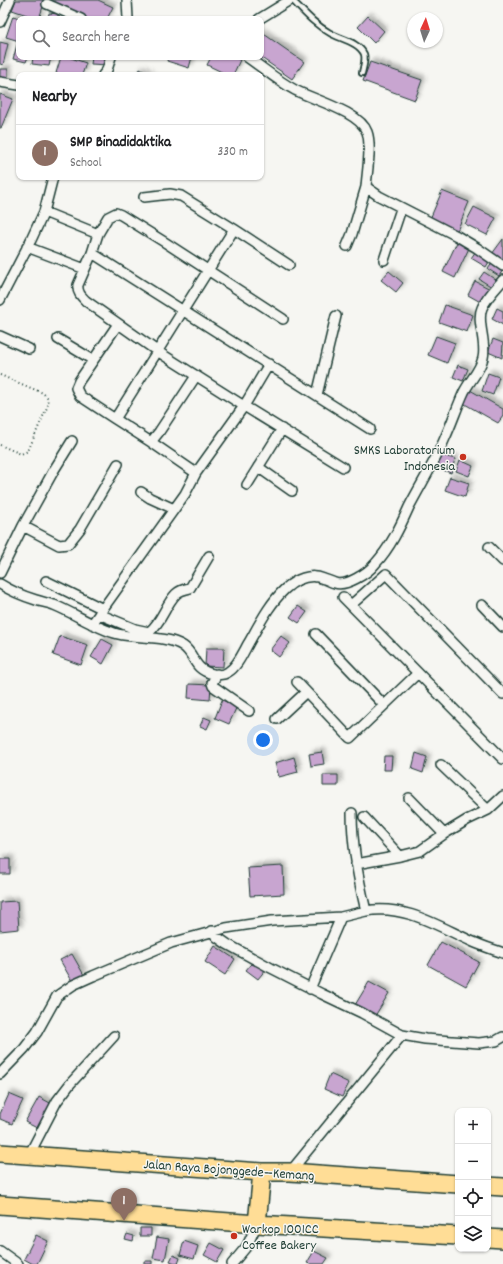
<!DOCTYPE html>
<meta charset="utf-8">
<style>
:root{--surface:#fff;--page:#f6f6f6;--text:#202124;--muted:#757577;--line:#e0e0e0;--accent:#c8321e}
body{margin:0;font-family:Dekko,sans-serif;background:var(--page);color:var(--text)}
.controls{position:absolute;right:12px;bottom:12px;display:grid;overflow:hidden;border-radius:8px;box-shadow:0 1px 3px #0004}
.controls button{width:36px;height:36px;display:grid;place-items:center;padding:0;border:0;border-bottom:1px solid var(--line);background:var(--surface);color:var(--text);font:20px sans-serif}
.compass{position:absolute;left:407px;top:12px;width:36px;height:36px;border-radius:50%;background:var(--surface);box-shadow:0 1px 3px #0004;rotate:4deg}
.you{position:absolute;left:263px;top:740px;width:14px;height:14px;margin:-10px;border:3px solid #fff;border-radius:50%;background:#1a73e8;box-shadow:0 0 0 6px #1a73e833}
.badge{display:grid;place-items:center;width:26px;height:26px;border-radius:50%;background:var(--accent);color:#fff;font-size:13px;font-weight:700}
.pin{position:absolute;translate:-50% -33px;filter:drop-shadow(0 1px 2px #0008)}
.pin::after{content:'';position:absolute;top:21px;width:14px;height:12px;background:inherit;clip-path:polygon(0 0,100% 0,50% 100%)}
.list{margin:0;padding:0;list-style:none}
h2{display:flex;justify-content:space-between;align-items:center;height:52px;margin:0;padding:0 16px;font-size:17px}
h2 small{font-size:13px;font-weight:400;color:var(--muted)}
.list li{display:grid;grid-template-columns:26px 1fr auto;gap:12px;align-items:center;box-sizing:border-box;height:56px;padding:0 16px;border-top:1px solid var(--line)}
.list b{display:block;font-size:15px;white-space:nowrap}
.list p{margin:0;font-size:13px;white-space:nowrap;color:var(--muted)}
.list em{font-size:13px;font-style:normal;color:var(--muted)}
.icon{flex:none;width:22px;height:22px;fill:none;stroke:currentColor;stroke-width:2;stroke-linecap:round;stroke-linejoin:round}
.map{position:relative;flex:none;width:503px;height:1264px;overflow:hidden}
.search{position:absolute;background:var(--surface);box-shadow:0 1px 3px #0004;left:16px;top:16px;width:248px;height:44px;display:flex;align-items:center;gap:10px;box-sizing:border-box;padding:0 14px;border-radius:8px;color:var(--muted);font-size:15px}
.panel{position:absolute;background:var(--surface);box-shadow:0 1px 3px #0004;left:16px;top:72px;width:248px;height:108px;border-radius:8px}
.map>svg:first-child{display:block}
.building{fill:#c8a5d0;stroke:#1f3d34;filter:url(#shadow)}
.lines{fill:none;stroke-linecap:round;stroke-linejoin:round}
.lane-casing{stroke:#1f3d34;stroke-width:8}
.street-casing{stroke:#1f3d34;stroke-width:12}
.highway-casing{stroke:#1f3d34;stroke-width:20}
.path{stroke:#1f3d34;stroke-width:2;stroke-dasharray:1 3;stroke-linecap:butt}
.lane{stroke:#f6f6f2;stroke-width:4.5}
.street{stroke:#f6f6f2;stroke-width:9}
.highway{stroke:#ffdd96;stroke-width:17}
.poi-dot{fill:#c8321e;stroke:#f6f6f2;stroke-width:1.5}
.labels{text-anchor:middle;stroke-width:3;stroke-linejoin:round;paint-order:stroke}
.poi-label{font-size:14px;fill:#1f3d34;stroke:#f6f6f2;text-anchor:end}
.street-label{font-size:14px;fill:#1f3d34;stroke:#f6f6f2}
</style>
<div class="map">
<svg width="503" height="1264" viewBox="0 0 503 1264">
<defs>
<filter id="shadow"><feDropShadow dx="3.5" dy="-3.5" stdDeviation="2" flood-color="#0004"/></filter>
</defs>
<rect width="100%" height="100%" fill="#f6f6f2"/>
<filter id="ink" filterUnits="userSpaceOnUse"><feTurbulence type="fractalNoise" baseFrequency=".025" numOctaves="2"/><feDisplacementMap in="SourceGraphic" scale="8" xChannelSelector="R" yChannelSelector="G"/><feConvolveMatrix kernelMatrix="1 2 1 2 8 2 1 2 1" color-interpolation-filters="sRGB"/></filter>
<g filter="url(#ink)">
<!-- building -->
<path class="building" d="M16,0H45L39,19L12,10Z
M46,0H98L113,7L107,19H85Z
M49,13L58,14V19H48Z
M13,16L23,19H19V41L6,37Z
M368,16L384,31L374,43L358,27Z
M261,32L304,62L292,79L260,57Z
M0,42L8,44L3,65L0,64Z
M17,45H19V57H28L26,62L13,59Z
M33,57H51L49,66L32,64Z
M61,57H68L86,63L82,75H60L56,73Z
M92,57H108L107,65L91,64Z
M168,57H192L189,68L167,61Z
M211,57H234L240,60L233,75H228L207,65Z
M370,62L422,80L415,100L363,81Z
M0,69H8V81L0,80Z
M140,69L150,75H137Z
M0,94L13,99L1,128H0Z
M442,191L469,202L457,231L430,219Z
M474,207L496,218L487,235L465,224Z
M503,239V261L492,254Z
M458,240L470,246L455,278L443,272Z
M476,251L490,260L486,267L471,258Z
M493,262L503,270L499,276L488,269Z
M389,271L403,283L396,292L381,280Z
M484,272L496,280L492,287L479,279Z
M475,281L492,290L484,304L468,295Z
M445,305L473,315L467,332L439,322Z
M497,308L503,311V325L492,319Z
M436,336L455,343L447,363L428,355Z
M493,339L503,343L502,358L488,352Z
M458,365L468,369L463,381L453,377Z
M488,373L499,377L493,395L482,391Z
M470,390L503,409V416L498,423L463,403Z
M441,455L455,459L451,473L437,468Z
M460,460L473,466L469,476L456,471Z
M450,477L469,483L465,497L445,490Z
M298,606L307,612L299,623L290,617Z
M60,636L88,645L81,665L53,655Z
M281,636L290,643L279,657L270,650Z
M102,639L113,645L103,664L91,657Z
M206,648H224L223,667L205,666Z
M189,684L211,685L210,700L188,698Z
M222,700L237,706L229,724L215,718Z
M204,717L211,720L207,729L200,726Z
M322,752L324,764L311,766L309,754Z
M416,753L427,757L423,773L412,769Z
M384,756H392L391,770H383Z
M294,757L298,772L279,777L275,763Z
M323,775H338V786H323Z
M0,859H10V874H0Z
M283,866L284,894L250,896L248,868Z
M17,901L19,929L0,931V902Z
M441,942L479,962L466,986L428,965Z
M215,946L235,959L225,975L205,962Z
M72,954L84,975L72,981L60,960Z
M255,959L266,969L258,979L246,970Z
M369,982L389,993L375,1016L355,1005Z
M330,1074L349,1083L342,1097L324,1089Z
M9,1094L23,1100L12,1124L0,1119V1114Z
M39,1097L52,1104L39,1129L25,1122Z
M140,1228H151V1236H140Z
M127,1234L134,1236L133,1241L125,1239Z
M36,1235L48,1241L37,1264H33L24,1259Z
M157,1237L169,1239L165,1260L153,1258Z
M184,1241L198,1246L194,1259L180,1255Z
M211,1243L224,1250L217,1262L204,1255Z
M314,1251L328,1258L324,1264H310L307,1263Z
M173,1255L180,1258L178,1264L170,1261Z
M144,1261H152V1264H144Z"/>
<g class="lines">
<!-- lane casing -->
<g class="lane-casing">
<path id="lane" d="M292,0C304,12 315,25 330,33C340,39 359,42 364,54C366,60 363,67 362,73"/>
</g>
<!-- street casing -->
<g class="street-casing">
<path id="street" d="M127,0L128,19
M47,4L81,19
M259,19L290,0
M0,22L10,0
M247,57C263,68 278,81 295,90C314,100 360,112 367,132C372,146 367,172 366,187L379,196L457,236L477,248L503,266
M103,75L107,70L111,57
M0,82L19,85
M144,197L170,194L181,196L234,229
M44,212L98,234L108,217L116,213L121,215L166,243L283,319
M347,246L352,234L366,187
M27,247L85,269
M92,253L370,429
M384,260L401,209
M0,300L31,240L44,212L53,177
M0,336L29,349
M58,339L93,360
M269,364L244,406L343,467
M196,376L159,432L151,442L115,419L234,229L289,265
M317,395L336,316
M115,419L80,396L76,388L79,381L118,324
M151,442L196,473
M258,467L292,491
M247,485L282,429
M141,492L150,498L174,509
M23,526L59,545L68,544L80,529L118,464
M489,547L503,561
M0,573L23,526L54,470L72,441
M46,581L103,609
M0,584C11,591 23,596 36,600C42,602 48,603 54,605C76,614 95,628 118,634C137,639 166,635 183,646C196,655 192,669 213,674C218,675 224,675 228,672C237,667 243,653 248,644C259,625 269,604 285,589C296,579 310,573 324,579C328,580 331,582 335,583C346,587 368,573 375,564C390,548 400,527 409,507C421,484 435,462 445,438C452,423 457,407 464,392C470,380 480,371 483,358C487,342 476,321 482,308C486,298 496,288 503,280
M343,597L503,759
M351,605L386,574L503,694
M482,605L503,627
M99,614L135,629L149,632C162,622 165,605 176,594C180,590 185,589 190,588L209,556
M92,624L185,494L196,473L244,406L157,351L86,301C81,296 77,292 78,285L92,253L98,234
M316,634L384,705
M217,674L212,683L213,686L249,711
M297,682L350,738L418,673
M277,719L306,692
M441,765L488,810
M409,798L444,834
M364,817L400,856
M356,864L400,856L420,851L444,834L467,820L488,810L503,796
M366,911C404,904 438,926 471,941C482,946 492,949 503,953
M212,931L217,937L227,944L271,968L322,994L362,1013L402,1035L425,1039L479,1043L496,1041L503,1037
M310,989L341,917
M0,1074L24,1049L37,1032L57,996L73,985L93,976L171,943L226,928L272,921L341,917L366,911C358,878 352,847 352,813
M29,1155L57,1101L70,1084L114,1036
M290,1172L402,1035
M0,1251L18,1264
M232,1264L247,1246L257,1224"/>
</g>
<!-- highway casing -->
<g class="highway-casing">
<path id="highway" d="M0,1153L262,1172H290L458,1184
M488,1186L503,1187
M0,1205L257,1224L458,1236
M257,1224L262,1172
M488,1238L503,1239"/>
</g>
<!-- path -->
<path class="path" d="M0,375L43,393L47,397L48,405L28,451L21,454L0,445"/>
<!-- lane -->
<use href="#lane" class="lane"/>
<!-- street -->
<use href="#street" class="street"/>
<!-- highway -->
<use href="#highway" class="highway"/>
</g>
</g>
<!-- markers -->
<g class="poi-dot">
<circle cx="463" cy="457" r="4"/>
<circle cx="234" cy="1236" r="4"/>
</g>
<g class="labels">
<!-- poi labels -->
<g class="poi-label">
<text x="455" y="454">SMKS Laboratorium<tspan x="455" dy="16">Indonesia</tspan></text>
<text x="242" y="1233" text-anchor="start">Warkop 1001CC<tspan x="242" dy="16">Coffee Bakery</tspan></text>
</g>
<!-- street labels -->
<g class="street-label">
<text transform="translate(229 1169) rotate(4)" y="5">Jalan Raya Bojonggede—Kemang</text>
</g>
</g>
</svg>
<div class="controls">
<button>+</button>
<button>−</button>
<button><svg class="icon" aria-label="locate" viewBox="0 0 24 24"><circle cx="12" cy="12" r="6"/><path d="M12 2v4M12 18v4M2 12h4M18 12h4"/></svg></button>
<button><svg class="icon" aria-label="layers" viewBox="0 0 24 24"><path d="M12 4l9 5-9 5-9-5zM3 14l9 5 9-5"/></svg></button>
</div>
<svg class="compass" viewBox="-18 -18 36 36"><path d="M0-13l5 13h-10z" fill="#e53935"/><path d="M0 13l5-13h-10z" fill="#757577"/></svg>
<div class="you"></div>
<div class="pin badge" style="left:124px;top:1221px;background:#8d6e63">1</div>
<div class="search"><svg class="icon" aria-label="search" viewBox="0 0 24 24"><circle cx="10" cy="10" r="6"/><path d="M15 15l6 6"/></svg>Search here</div>
<section class="panel">
<h2>Nearby<small></small></h2>
<ul class="list">
<li><span class="badge" style="background:#8d6e63">1</span><div><b>SMP Binadidaktika</b><p>School</p></div><em>330 m</em></li>
</ul>
</section>
</div>
